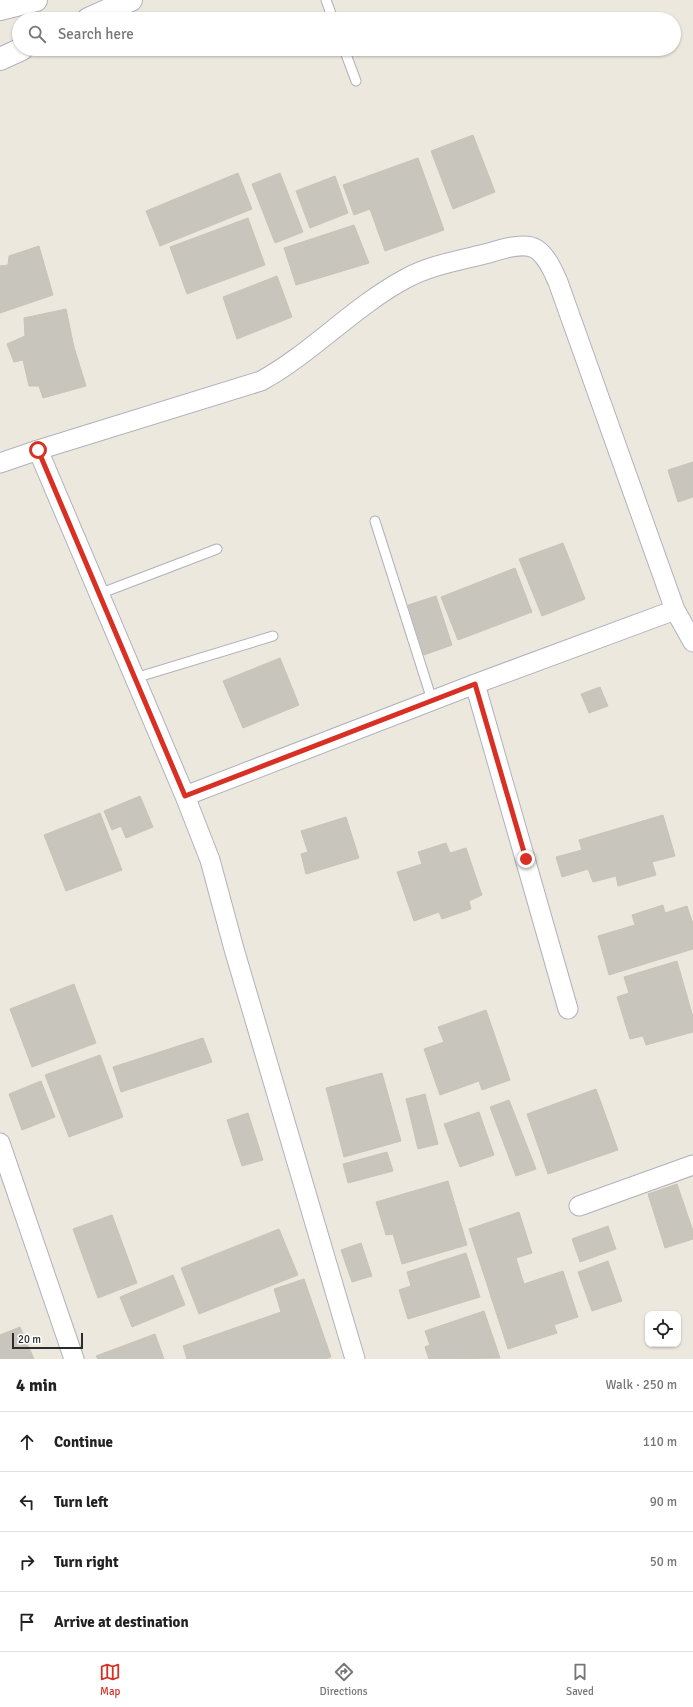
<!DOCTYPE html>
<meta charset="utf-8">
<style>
:root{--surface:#fff;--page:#f2f2f2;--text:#222;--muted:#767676;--line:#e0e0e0;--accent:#d93025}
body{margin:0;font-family:Signika,sans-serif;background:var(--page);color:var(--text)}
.controls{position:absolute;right:12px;bottom:12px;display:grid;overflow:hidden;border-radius:8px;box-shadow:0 1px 3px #0004}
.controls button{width:36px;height:36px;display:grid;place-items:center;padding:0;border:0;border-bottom:1px solid var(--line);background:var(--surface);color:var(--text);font:20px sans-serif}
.scale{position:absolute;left:12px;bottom:10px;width:71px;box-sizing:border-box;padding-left:4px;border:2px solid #2b2b2b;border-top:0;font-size:11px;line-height:14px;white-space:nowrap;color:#2b2b2b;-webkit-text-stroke:3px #fff;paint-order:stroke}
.stop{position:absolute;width:12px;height:12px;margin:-9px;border:3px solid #d93025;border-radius:50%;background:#fff}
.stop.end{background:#d93025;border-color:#fff;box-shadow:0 1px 4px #0008}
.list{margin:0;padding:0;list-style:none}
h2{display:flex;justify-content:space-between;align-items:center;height:52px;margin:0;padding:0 16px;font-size:17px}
h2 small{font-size:13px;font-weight:400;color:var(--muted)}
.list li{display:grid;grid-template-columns:26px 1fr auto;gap:12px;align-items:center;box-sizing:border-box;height:60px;padding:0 16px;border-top:1px solid var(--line)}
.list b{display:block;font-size:15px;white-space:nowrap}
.list em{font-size:13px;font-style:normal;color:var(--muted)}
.icon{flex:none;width:22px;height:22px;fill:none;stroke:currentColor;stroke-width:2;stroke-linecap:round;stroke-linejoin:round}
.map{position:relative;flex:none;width:693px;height:1359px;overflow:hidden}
.search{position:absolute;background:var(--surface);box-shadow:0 1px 3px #0004;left:12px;right:12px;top:12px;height:44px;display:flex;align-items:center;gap:10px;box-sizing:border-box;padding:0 14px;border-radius:22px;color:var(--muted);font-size:15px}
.sheet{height:292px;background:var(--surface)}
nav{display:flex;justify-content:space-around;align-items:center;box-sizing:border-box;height:56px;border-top:1px solid var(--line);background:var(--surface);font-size:11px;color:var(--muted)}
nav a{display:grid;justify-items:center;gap:2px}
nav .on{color:var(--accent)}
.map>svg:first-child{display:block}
.building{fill:#c8c6bc;stroke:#c7c4b7}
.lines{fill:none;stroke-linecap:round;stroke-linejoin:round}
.lane-casing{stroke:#b1b1be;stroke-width:11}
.street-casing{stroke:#b1b1be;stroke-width:21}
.secondary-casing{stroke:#b1b1be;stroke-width:24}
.lane{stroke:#fff;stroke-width:9}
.street{stroke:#fff;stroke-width:19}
.secondary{stroke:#fff;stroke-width:22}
.route{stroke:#d93025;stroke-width:5}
</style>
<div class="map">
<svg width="693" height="1359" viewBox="0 0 693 1359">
<rect width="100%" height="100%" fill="#ece8dd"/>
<!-- building -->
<path class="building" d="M473,135L495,192L453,209L431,151Z
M418,158L444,230L385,251L370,209L354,215L343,185Z
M238,173L252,209L160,246L146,211Z
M280,173L303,232L275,243L252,184Z
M335,176L348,213L310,228L296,191Z
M248,218L265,265L187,294L170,247Z
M354,225L369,263L296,285L284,248Z
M39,246L53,295L0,313V266L8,265L9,256Z
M277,276L292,317L237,339L223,297Z
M66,309L74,347L86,386L43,398L39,386H29L23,360L14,362L7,344L25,336L24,318Z
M693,462V497L678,502L668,470Z
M563,543L585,599L542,616L519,559Z
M515,568L532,612L458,640L441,597Z
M436,596L452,645L424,655L408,605Z
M280,658L299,705L243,728L223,681Z
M600,687L608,706L589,713L581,694Z
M140,796L153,827L126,838L121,826L112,830L104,811Z
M100,813L122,870L66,891L44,835Z
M663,815L675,856L652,862L656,875L618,886L616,876L593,882L588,869L562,877L556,857L582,850L579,840Z
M346,817L359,858L306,874L301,854L308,852L301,831Z
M446,843L450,853L466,848L482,895L469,901L471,909L442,919L439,912L414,921L397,872L422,864L418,852Z
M663,905L665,913L687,906L693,924V949L609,975L598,936L635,925L632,915Z
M677,961L693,1017V1032L646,1045L643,1036L630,1039L617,997L629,993L624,977Z
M74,984L96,1043L32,1067L10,1009Z
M486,1010L510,1080L482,1090L479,1081L440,1095L424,1049L444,1042L438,1027Z
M203,1038L212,1062L121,1092L113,1067Z
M100,1055L123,1117L69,1137L45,1075Z
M382,1073L401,1141L344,1157L326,1088Z
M41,1081L55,1117L22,1130L9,1094Z
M596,1089L618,1150L548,1174L527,1114Z
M425,1094L438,1144L418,1149L406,1099Z
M509,1100L536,1169L516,1176L490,1107Z
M479,1112L494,1155L460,1167L444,1124Z
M248,1113L263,1160L242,1166L227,1120Z
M387,1152L393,1171L348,1183L343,1164Z
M448,1181L467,1245L402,1264L393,1234L386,1235L376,1202Z
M677,1184L693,1231V1239L665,1248L648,1194Z
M519,1212L532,1253L516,1258L524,1284L563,1271L578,1317L554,1325L557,1333L508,1349L469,1229Z
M112,1215L137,1283L98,1298L73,1229Z
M608,1226L616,1249L580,1262L572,1239Z
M279,1229L298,1275L199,1314L181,1268Z
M361,1243L372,1276L352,1282L341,1250Z
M466,1253L480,1297L408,1319L399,1290L411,1286L407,1272Z
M608,1261L622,1301L592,1311L578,1272Z
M173,1275L185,1305L132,1327L120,1297Z
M304,1279L331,1357L326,1359H187L183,1346L281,1312L274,1289Z
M484,1311L500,1358L429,1359L425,1347L430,1345L425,1331Z
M20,1327L34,1359H0V1335Z
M155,1334L164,1359H98L96,1356Z"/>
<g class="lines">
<!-- lane casing -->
<g class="lane-casing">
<path id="lane" d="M326,0L333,19
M344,49L356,81
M375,521L432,700
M99,594L217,549
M135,678L273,636"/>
</g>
<!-- street casing -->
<g class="street-casing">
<path id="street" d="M38,450L185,796L210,860L234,949L355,1359
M0,463L38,450L261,381C312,353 353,307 405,279C430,265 461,260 489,253C501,249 525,242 536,249C547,256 553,271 558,282L675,610L693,642
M475,684L568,1009
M185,796L475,684L675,610
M0,1143L74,1359
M579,1206L693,1165"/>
</g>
<!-- secondary casing -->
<g class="secondary-casing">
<path id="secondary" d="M0,9L36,0
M88,19L131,0
M0,59L22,49"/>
</g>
<!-- lane -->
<use href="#lane" class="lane"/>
<!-- street -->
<use href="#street" class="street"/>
<!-- secondary -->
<use href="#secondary" class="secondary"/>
</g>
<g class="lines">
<!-- route -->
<path class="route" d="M38,450L185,796L475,684L526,859"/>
</g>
</svg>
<div class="controls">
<button><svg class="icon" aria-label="locate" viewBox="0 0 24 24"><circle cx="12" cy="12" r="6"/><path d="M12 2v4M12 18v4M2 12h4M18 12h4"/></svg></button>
</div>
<div class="scale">20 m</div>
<div class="stop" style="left:38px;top:450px"></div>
<div class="stop end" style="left:526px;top:859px"></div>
<div class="search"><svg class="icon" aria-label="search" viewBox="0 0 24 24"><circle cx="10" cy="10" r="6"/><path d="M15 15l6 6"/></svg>Search here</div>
</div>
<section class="sheet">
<h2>4 min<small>Walk · 250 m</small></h2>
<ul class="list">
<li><svg class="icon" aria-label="ahead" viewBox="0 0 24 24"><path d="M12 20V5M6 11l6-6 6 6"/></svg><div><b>Continue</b></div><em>110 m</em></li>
<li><svg class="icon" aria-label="left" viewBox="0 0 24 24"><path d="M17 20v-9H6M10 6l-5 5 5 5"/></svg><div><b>Turn left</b></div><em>90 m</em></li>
<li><svg class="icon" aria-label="right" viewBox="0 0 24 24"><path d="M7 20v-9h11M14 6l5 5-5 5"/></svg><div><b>Turn right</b></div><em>50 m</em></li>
<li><svg class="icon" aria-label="arrive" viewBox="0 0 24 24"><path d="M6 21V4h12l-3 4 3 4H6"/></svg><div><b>Arrive at destination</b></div></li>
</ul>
</section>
<nav>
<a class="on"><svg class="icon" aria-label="map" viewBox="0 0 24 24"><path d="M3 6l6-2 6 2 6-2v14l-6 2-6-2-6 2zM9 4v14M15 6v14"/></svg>Map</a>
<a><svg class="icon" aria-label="directions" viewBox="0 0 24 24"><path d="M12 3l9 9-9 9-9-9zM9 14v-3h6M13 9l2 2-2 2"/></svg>Directions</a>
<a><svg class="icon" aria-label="saved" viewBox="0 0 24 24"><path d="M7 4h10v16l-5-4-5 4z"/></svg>Saved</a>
</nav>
